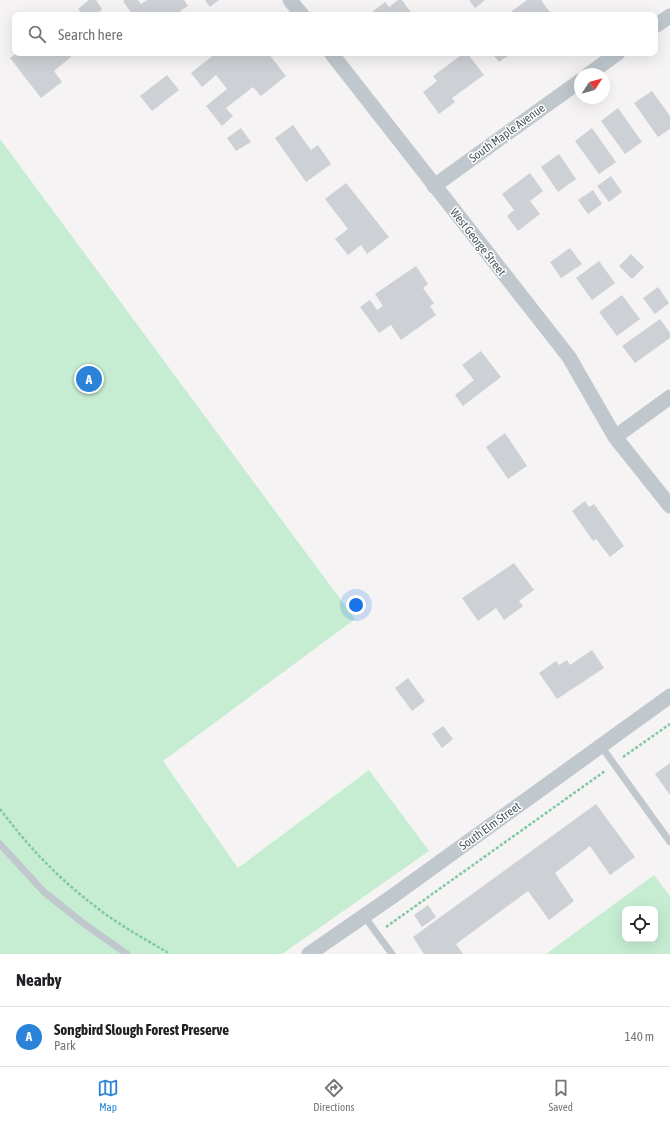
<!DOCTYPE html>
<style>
:root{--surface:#fff;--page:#f6f6f6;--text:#202124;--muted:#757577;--line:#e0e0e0;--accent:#2a83d8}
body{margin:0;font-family:"Asap Condensed",sans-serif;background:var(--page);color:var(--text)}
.controls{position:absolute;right:12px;bottom:12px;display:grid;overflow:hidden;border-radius:8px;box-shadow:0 4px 16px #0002}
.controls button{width:36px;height:36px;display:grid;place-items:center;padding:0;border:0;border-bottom:1px solid var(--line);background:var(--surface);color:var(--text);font:20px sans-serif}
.compass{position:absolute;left:574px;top:68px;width:36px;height:36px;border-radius:50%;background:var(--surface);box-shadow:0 4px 16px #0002;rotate:54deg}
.you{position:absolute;left:356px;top:605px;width:14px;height:14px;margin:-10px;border:3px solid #fff;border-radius:50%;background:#1a73e8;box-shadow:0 0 0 6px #1a73e833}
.badge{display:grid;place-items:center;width:26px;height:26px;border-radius:50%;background:var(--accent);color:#fff;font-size:13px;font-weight:700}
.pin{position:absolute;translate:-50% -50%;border:2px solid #fff;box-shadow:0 1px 4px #0006}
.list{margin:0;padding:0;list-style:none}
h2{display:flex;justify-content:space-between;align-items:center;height:52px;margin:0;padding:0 16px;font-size:17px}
h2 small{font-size:13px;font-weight:400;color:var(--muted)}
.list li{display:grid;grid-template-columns:26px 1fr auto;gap:12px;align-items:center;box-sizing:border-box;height:60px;padding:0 16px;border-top:1px solid var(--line)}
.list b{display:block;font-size:15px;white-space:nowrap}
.list p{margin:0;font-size:13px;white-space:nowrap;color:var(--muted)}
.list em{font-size:13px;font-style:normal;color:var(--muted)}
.icon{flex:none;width:22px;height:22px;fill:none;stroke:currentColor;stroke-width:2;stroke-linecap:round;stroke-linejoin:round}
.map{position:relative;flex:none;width:670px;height:954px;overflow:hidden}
.search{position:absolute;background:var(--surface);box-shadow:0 4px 16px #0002;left:12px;right:12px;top:12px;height:44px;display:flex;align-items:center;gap:10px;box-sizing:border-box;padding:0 14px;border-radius:8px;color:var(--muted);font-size:15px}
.sheet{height:112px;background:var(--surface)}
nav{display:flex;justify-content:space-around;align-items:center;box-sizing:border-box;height:56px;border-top:1px solid var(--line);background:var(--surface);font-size:11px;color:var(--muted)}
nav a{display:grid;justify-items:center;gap:2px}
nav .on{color:var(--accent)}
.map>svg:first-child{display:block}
.green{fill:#c6edd2;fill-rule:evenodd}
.building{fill:#cdd0d4}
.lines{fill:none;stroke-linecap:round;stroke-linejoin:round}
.path{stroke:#80c9a0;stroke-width:2.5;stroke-dasharray:3 2;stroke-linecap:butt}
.lane{stroke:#c0c8ce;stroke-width:7}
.street{stroke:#c0c8ce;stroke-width:15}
.labels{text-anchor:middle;stroke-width:3;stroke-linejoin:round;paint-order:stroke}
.street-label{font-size:12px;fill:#4c575f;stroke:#fff}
</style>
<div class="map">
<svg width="670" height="954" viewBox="0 0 670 954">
<rect width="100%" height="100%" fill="#f5f3f3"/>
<!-- green -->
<path class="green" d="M0,139L355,619L163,761L238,868L369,770L429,851L282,954H0Z
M654,875L670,896V954H546ZM625,909H655V939H625Z"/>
<!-- building -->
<path class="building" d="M89,0H96L102,9L98,13L100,15H83L78,9Z
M125,0H138L141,4L147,0H184L188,6L180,11L182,15H133L123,1Z
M205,0H219L210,7Z
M398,0H402L413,15H368L385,2L389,7Z
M469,0H485L475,8Z
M527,0H541L552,15H515L512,11Z
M17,53H68L71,57L54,71L62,82L41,98L10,58Z
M216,53H268L286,76L261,96L253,87L226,108L233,116L222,126L206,106L227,89L216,75L202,87L191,73Z
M464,53H467L484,75L452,98L455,102L439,114L423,92L437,81L433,76Z
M492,53H512L499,62Z
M167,75L179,90L152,111L140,96Z
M652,91L670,116V129L658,137L634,103Z
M618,108L642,142L625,154L601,121Z
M293,125L311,150L318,145L331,164L306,182L275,138Z
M241,128L251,142L236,151L227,138Z
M592,128L616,162L599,174L575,141Z
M559,154L576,179L558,192L541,167Z
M530,173L543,191L530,201L540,214L518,231L507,216L514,210L502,194Z
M611,176L622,192L609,202L597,186Z
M346,183L389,237L367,254L361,245L348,255L335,239L348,229L325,199Z
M593,190L602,204L588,214L578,200Z
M570,248L582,264L561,278L550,262Z
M631,254L644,267L632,279L619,266Z
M599,261L615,283L592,300L576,278Z
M416,266L428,284L423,288L434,303L430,306L436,315L401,340L391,325L379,333L360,307L370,300L377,310L383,306L375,294Z
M658,287L669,303L655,314L643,298Z
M622,295L640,319L617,336L599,312Z
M660,319L670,333V338L635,363L622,346Z
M481,351L501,377L463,406L455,395L474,380L462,365Z
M505,433L527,466L508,479L486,447Z
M585,501L589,507L594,504L624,546L610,557L596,539L593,541L572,511Z
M514,563L534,590L519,601L523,606L504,620L496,608L478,621L462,598Z
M592,650L604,668L557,699L539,673L556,661L559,665L567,660L570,665Z
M408,678L425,701L412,711L395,688Z
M443,726L453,739L442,748L432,734Z
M670,763V795L655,774Z
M596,804L635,857L610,875L590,846L555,873L574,901L549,920L528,891L456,944L463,954H424L413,937Z
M428,905L436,917L422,927L414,915Z"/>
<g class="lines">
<!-- path -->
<path class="path" d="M623,757L670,724
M0,809C30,849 60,880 100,910C122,927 147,940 170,954
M386,927L605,771"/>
<!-- lane -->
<path class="lane" d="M601,746L670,842
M0,844L44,892L83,923L127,954
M364,916L392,954"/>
<!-- street -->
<path class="street" d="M290,0L302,15
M655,26L670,16
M331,53L569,357L615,437L670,506
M589,74L618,53
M434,186L580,81
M615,437L670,397
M309,954L393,896L670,696"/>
</g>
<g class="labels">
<!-- street labels -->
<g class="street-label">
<text transform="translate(507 133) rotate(-36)" y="4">South Maple Avenue</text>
<text transform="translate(478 242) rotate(52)" y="4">West George Street</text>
<text transform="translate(490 826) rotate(-36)" y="4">South Elm Street</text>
</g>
</g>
</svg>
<div class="controls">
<button><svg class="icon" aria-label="locate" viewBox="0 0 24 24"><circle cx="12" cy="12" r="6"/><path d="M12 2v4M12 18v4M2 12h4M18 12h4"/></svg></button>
</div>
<svg class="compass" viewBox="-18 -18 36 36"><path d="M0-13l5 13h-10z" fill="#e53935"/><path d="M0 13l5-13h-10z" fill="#757577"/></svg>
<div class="you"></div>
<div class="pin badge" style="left:89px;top:379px">A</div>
<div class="search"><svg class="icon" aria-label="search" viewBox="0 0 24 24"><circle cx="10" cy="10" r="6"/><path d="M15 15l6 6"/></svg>Search here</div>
</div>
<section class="sheet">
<h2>Nearby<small></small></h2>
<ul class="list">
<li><span class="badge">A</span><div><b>Songbird Slough Forest Preserve</b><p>Park</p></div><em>140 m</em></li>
</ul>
</section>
<nav>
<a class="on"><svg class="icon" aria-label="map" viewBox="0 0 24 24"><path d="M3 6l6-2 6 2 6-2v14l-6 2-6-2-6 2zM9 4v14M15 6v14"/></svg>Map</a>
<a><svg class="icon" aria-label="directions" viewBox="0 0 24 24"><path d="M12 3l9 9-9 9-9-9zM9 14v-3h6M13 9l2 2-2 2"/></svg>Directions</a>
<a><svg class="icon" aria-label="saved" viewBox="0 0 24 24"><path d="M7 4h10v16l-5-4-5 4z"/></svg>Saved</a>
</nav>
